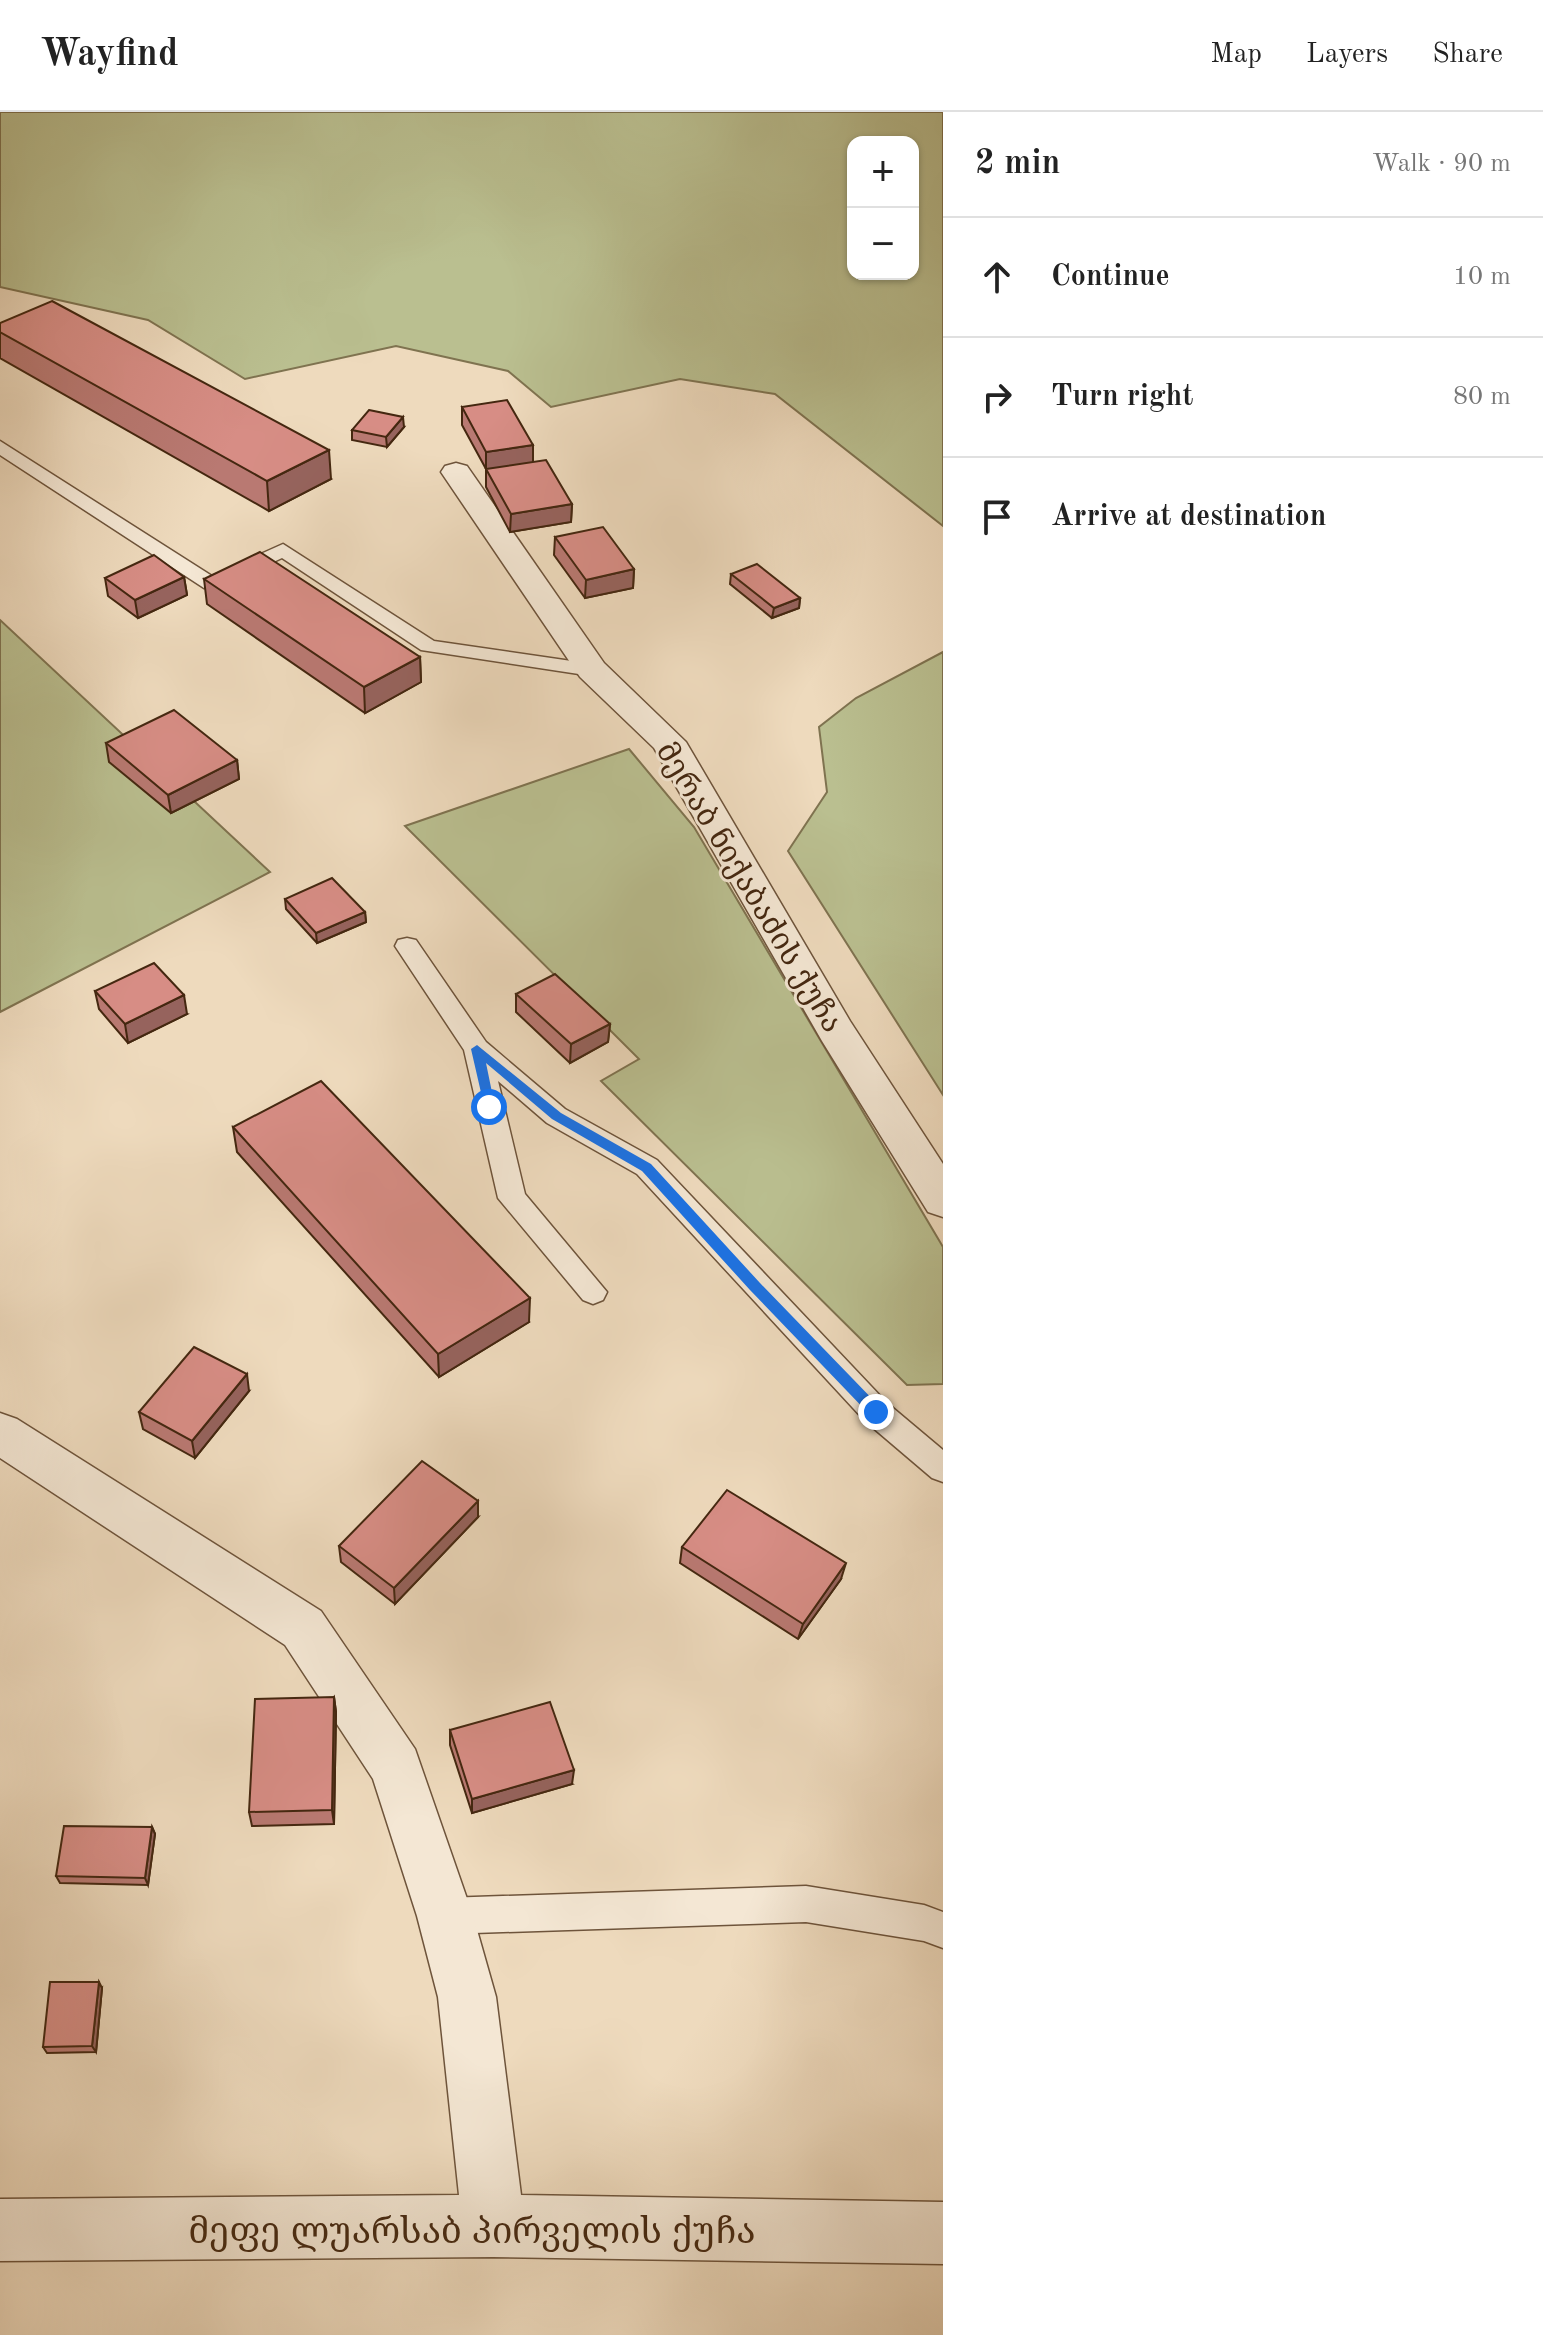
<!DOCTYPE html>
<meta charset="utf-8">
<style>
:root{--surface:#fff;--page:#f6f6f6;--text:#222;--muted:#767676;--line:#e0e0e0}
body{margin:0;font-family:"Old Standard TT","Noto Serif Georgian",serif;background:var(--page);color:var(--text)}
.controls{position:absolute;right:24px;top:24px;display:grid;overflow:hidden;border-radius:16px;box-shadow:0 2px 6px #0004}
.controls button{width:72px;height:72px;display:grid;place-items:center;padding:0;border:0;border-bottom:2px solid var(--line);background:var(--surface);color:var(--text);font:40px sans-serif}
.stop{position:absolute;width:24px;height:24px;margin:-18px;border:6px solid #1a73e8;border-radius:50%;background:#fff}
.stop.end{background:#1a73e8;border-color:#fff;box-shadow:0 2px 8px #0008}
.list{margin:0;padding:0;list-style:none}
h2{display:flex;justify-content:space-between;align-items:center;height:104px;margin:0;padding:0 32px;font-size:34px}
h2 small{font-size:26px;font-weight:400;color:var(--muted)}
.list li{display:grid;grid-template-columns:52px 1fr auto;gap:24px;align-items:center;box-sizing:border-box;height:120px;padding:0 32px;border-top:2px solid var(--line)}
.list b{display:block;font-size:30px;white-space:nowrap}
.list em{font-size:26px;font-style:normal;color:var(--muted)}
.icon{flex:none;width:44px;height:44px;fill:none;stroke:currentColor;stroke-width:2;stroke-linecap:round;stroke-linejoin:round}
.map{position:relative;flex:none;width:943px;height:2223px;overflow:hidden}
header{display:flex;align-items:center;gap:48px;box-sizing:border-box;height:112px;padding:0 40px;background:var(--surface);border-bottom:2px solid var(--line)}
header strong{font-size:38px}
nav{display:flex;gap:44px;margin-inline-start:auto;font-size:28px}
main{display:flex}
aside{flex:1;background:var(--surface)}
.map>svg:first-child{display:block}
.green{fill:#babf90;stroke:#7f7350;stroke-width:2;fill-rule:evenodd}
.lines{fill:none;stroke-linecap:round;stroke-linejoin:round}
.lane-casing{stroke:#6e543b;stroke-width:3}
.street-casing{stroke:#6e543b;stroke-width:3}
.lane{fill:#f4e7d4;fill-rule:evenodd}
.street{fill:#f4e7d4;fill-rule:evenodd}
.wall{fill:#b97972;stroke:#442710;stroke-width:2}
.shaded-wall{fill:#96635d;stroke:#442710;stroke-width:2}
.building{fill:#d78d85;stroke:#442710;stroke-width:2}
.route{fill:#1a73e8}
.labels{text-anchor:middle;stroke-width:6;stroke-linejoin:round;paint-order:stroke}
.street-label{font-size:30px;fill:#442710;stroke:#f4e7d4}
.near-street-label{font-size:36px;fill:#442710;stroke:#f4e7d4}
</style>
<header>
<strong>Wayfind</strong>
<nav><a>Map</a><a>Layers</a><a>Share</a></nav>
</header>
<main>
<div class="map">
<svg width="943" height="2223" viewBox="0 0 943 2223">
<rect width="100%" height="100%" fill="#eedabd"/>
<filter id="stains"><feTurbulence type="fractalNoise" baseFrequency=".0025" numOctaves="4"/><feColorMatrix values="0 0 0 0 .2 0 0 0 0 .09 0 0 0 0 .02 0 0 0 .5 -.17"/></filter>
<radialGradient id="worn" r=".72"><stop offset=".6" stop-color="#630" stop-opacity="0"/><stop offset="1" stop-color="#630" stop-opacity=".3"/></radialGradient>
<!-- green -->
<path class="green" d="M0,0H943V414L775,282L680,267L551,295L508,259L396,234L245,267L148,208L0,175ZM913,30V162H853V30Z
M0,508L270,760L0,900Z
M943,540V983L788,739L827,680L819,615L856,586Z
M629,637L694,715L943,1135V1272L907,1273L601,969L639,947L405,714Z"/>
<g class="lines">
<!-- lane casing -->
<g class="lane-casing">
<path id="lane" d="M0,329L212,464L283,432L434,529L592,552L603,558L592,564L421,538L282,446L218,476H204L0,343Z
M407,826L416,828L486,930L565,997L657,1048L887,1291L943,1338V1370L932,1366L865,1309L637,1062L547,1011L498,969L525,1082L607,1180L603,1188L593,1192L583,1188L498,1086L464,938L395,834L398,828Z
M806,1774L924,1793L943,1800V1836L924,1829L806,1810L445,1822L432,1817L427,1804L432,1791L445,1786Z"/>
</g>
<!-- street casing -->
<g class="street-casing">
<path id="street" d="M456,351L467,354L604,551L686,630L850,909L943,1052V1105L928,1100L822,929L654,636L580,565L441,360L445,354Z
M0,1301L17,1307L321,1499L415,1637L473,1804L496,1885L521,2083L943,2090V2152L493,2145L0,2149V2087L459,2083L438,1885L417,1804L373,1667L285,1533L0,1346Z"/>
</g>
<!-- lane -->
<use href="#lane" class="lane"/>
<!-- street -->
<use href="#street" class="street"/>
</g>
<!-- wall -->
<path class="wall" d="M0,211L331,367L269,399L0,246Z
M462,295L533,333V350L572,392L571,410L510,420L486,375V357L462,313Z
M404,315L387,335L352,328V318Z
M555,425L634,457L633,476L585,486L554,443Z
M731,462L800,486L799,496L772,506L730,472Z
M184,465L187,483L138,506L108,484L105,466Z
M204,467L420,545L421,570L365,601L207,492Z
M106,631L237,648L239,667L171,701L109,650Z
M285,787L365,800L366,810L317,831L286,797Z
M95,879L187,902L128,931L99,897Z
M516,882L610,912L608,930L570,951L516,900Z
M233,1015L529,1210L439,1265L237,1040Z
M249,1279L195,1346L143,1317L139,1300Z
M478,1405L395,1492L341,1450L339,1434Z
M682,1435L841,1467L798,1527L680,1451Z
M334,1585L336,1600L334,1712L252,1714L249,1700Z
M450,1618L572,1672L472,1701L450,1633Z
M152,1715L155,1722L148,1773L60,1771L56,1764Z
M102,1876L96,1940L47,1941L43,1935Z"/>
<!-- shaded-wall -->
<path class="shaded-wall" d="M403,305L404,315L387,335L386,325Z
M533,333V351L486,358V340Z
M329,338L331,367L269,399L267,369Z
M572,392L571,410L510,420L511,402Z
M634,457L633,476L585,486L586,468Z
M184,465L187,483L138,506L135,488Z
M800,486L799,496L772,506L774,496Z
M420,545L421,570L365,601L364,575Z
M237,648L239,667L171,701L168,683Z
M365,800L366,810L317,831L316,821Z
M184,883L187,902L128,931L125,912Z
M610,912L608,930L570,951L571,932Z
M530,1186L529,1210L439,1265L438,1242Z
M247,1262L249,1279L195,1346L192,1329Z
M478,1389V1405L395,1492L394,1476Z
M846,1451L841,1467L798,1527L803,1512Z
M334,1585L336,1600L334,1712L332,1698Z
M574,1658L572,1672L472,1701V1687Z
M152,1715L155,1722L148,1773L145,1766Z
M99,1870L102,1876L96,1940L92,1934Z"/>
<!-- building -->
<path class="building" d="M52,189L329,338L267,369L0,220V211Z
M507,288L533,333L486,340L462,295Z
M369,298L403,305L386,325L352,318Z
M546,348L572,392L511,402L486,357Z
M603,415L634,457L586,468L555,425Z
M260,440L420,545L364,575L204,467Z
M154,443L184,465L135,488L105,466Z
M757,452L800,486L774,496L731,462Z
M174,598L237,648L168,683L106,631Z
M332,766L365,800L316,821L285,787Z
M154,851L184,883L125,912L95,879Z
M555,862L610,912L571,932L516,882Z
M321,969L530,1186L438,1242L233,1015Z
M194,1235L247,1262L192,1329L139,1300Z
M422,1349L478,1389L394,1476L339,1434Z
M727,1378L846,1451L803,1512L682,1435Z
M334,1585L332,1698L249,1700L255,1587Z
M550,1590L574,1658L472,1687L450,1618Z
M64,1714L152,1715L145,1766L56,1764Z
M50,1870H99L92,1934L43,1935Z"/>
<!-- route -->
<path class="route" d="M477,933L561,1001L651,1052L760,1171L881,1296V1304H871L750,1178L642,1059L552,1007L486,951L495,995L494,998H485L471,937Z"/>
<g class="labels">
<!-- street labels -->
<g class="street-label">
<text transform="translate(750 775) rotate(59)" y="10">მერაბ ნიქაბაძის ქუჩა</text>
</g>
<!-- near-street labels -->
<g class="near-street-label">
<text x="472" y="2131">მეფე ლუარსაბ პირველის ქუჩა</text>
</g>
</g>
<rect width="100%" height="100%" filter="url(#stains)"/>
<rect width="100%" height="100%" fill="url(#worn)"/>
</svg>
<div class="controls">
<button>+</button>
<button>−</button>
</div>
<div class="stop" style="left:489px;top:995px"></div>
<div class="stop end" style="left:876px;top:1300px"></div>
</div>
<aside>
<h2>2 min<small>Walk · 90 m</small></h2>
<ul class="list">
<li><svg class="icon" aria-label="ahead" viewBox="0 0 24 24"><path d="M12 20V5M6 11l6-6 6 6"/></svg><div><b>Continue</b></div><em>10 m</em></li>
<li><svg class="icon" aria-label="right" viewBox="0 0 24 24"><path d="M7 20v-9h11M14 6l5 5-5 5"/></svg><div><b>Turn right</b></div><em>80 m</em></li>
<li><svg class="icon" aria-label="arrive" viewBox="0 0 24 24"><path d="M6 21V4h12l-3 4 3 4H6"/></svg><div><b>Arrive at destination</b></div></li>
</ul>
</aside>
</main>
